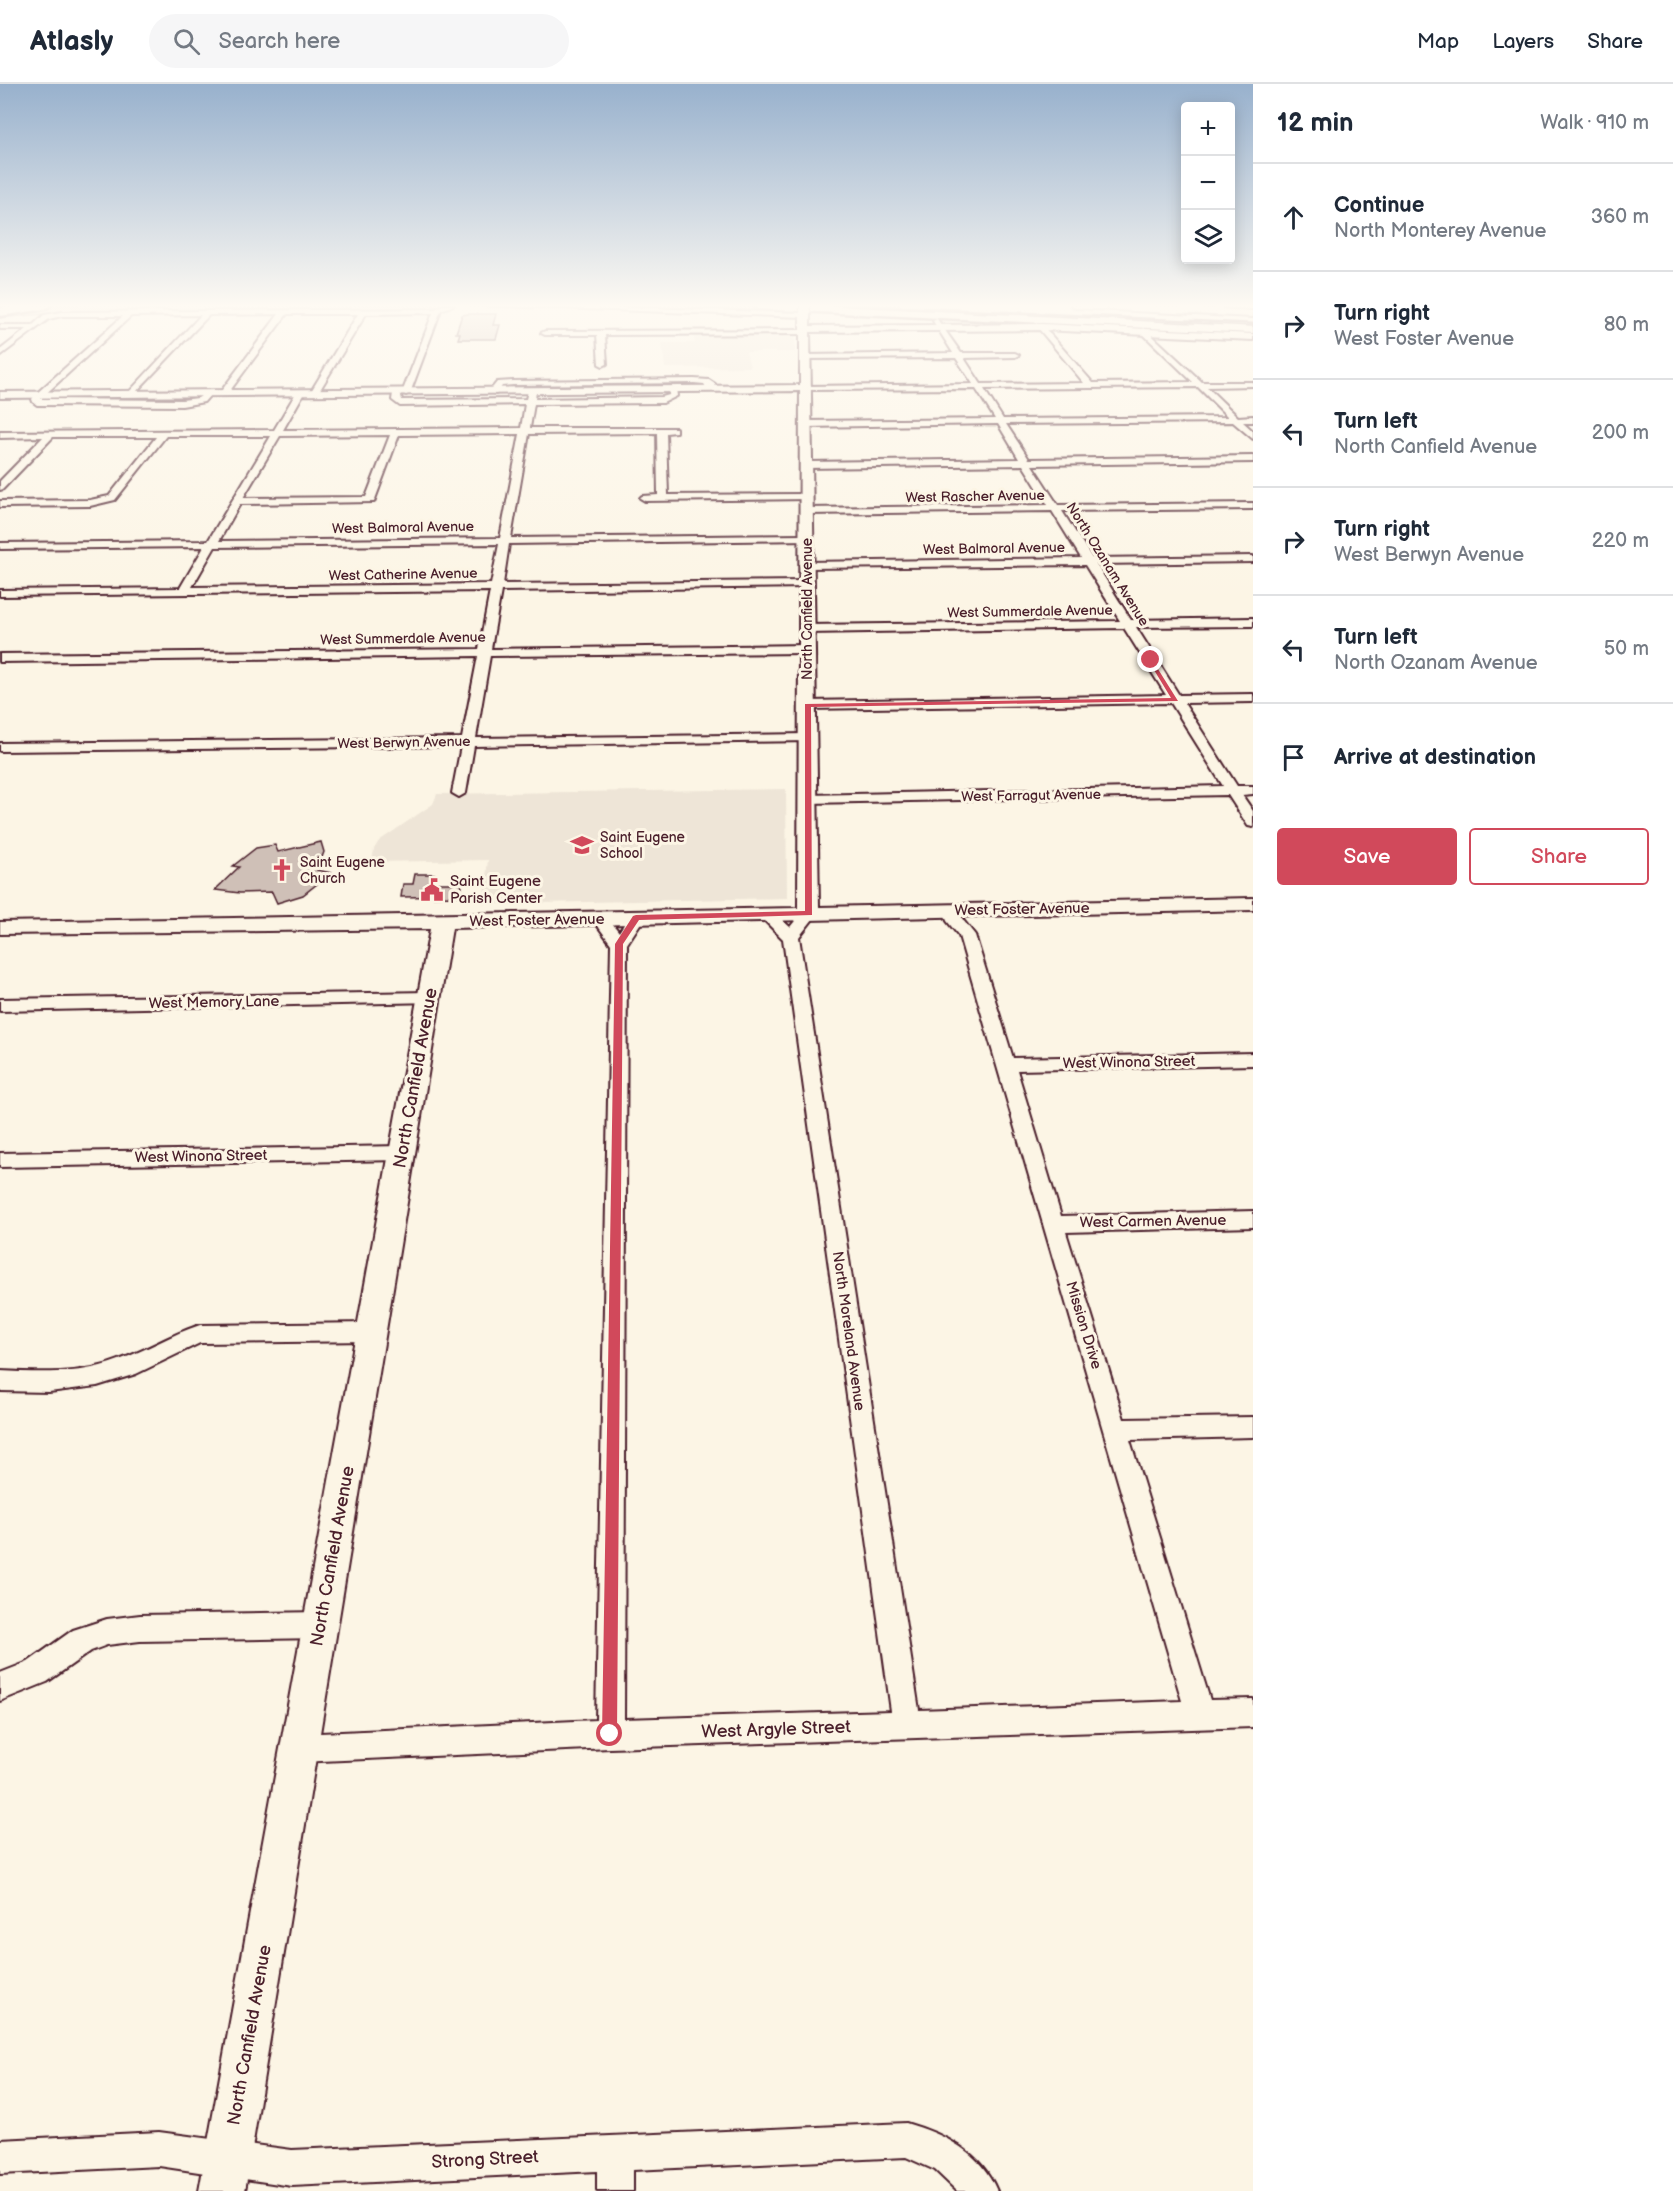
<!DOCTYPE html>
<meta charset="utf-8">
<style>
:root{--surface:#fff;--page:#f6f6f7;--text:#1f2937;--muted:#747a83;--line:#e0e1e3;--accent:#d1495b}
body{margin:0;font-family:"Balsamiq Sans",sans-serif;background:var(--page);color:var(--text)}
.controls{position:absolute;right:18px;top:18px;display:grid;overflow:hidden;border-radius:6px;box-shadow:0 3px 15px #0003}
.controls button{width:54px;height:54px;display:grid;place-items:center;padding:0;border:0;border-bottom:2px solid var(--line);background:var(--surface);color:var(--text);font:30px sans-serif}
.stop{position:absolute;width:18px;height:18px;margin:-14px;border:4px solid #d1495b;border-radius:50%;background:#fff}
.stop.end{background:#d1495b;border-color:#fff;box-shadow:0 2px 6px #0008}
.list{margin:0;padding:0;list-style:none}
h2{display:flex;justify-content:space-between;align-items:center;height:78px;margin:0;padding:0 24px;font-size:26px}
h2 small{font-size:20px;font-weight:400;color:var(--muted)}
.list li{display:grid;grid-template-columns:39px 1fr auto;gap:18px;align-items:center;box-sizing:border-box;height:108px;padding:0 24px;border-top:2px solid var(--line)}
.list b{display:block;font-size:22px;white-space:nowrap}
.list p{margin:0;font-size:20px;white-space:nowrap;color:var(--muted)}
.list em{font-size:20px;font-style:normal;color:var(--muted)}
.actions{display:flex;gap:12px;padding:18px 24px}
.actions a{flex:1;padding:14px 0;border:2px solid var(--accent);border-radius:6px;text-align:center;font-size:21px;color:var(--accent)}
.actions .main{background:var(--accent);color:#fff}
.icon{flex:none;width:33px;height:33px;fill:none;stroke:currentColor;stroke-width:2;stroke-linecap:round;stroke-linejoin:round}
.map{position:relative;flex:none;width:1253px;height:2107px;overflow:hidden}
header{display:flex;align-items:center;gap:36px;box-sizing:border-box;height:84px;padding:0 30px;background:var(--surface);border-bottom:2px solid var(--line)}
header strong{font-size:28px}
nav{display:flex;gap:33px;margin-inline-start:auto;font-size:21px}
.search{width:420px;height:54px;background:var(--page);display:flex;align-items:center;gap:15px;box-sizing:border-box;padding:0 21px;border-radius:33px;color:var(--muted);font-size:22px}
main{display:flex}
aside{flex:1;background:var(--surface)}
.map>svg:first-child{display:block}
.built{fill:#eee5d7}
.green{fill:#e2d5ca;stroke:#967a7a;stroke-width:1.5}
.building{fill:#cfc0b7;stroke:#4a1f2b;stroke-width:1.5}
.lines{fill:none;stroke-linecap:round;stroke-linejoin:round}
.minor-casing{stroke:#4a1f2b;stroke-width:4}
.tertiary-casing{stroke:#4a1f2b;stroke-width:4}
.primary-casing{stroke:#4a1f2b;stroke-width:4}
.motorway-casing{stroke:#4a1f2b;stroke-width:5}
.minor{fill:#fcf5e5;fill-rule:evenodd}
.tertiary{fill:#fcf5e5;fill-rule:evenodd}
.primary{fill:#fcf5e5;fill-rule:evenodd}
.motorway{fill:#fcf5e5;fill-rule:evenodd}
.rail{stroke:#4a1f2b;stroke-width:1.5}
.tertiary-bridge-casing{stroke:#4a1f2b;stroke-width:12;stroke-linecap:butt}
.tertiary-bridge{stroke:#fcf5e5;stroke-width:10}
.route{fill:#d1495b}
.labels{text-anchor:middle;stroke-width:6;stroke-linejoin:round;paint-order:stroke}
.far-street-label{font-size:14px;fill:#4a1f2b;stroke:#fcf5e5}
.far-poi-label{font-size:14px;fill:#4a1f2b;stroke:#fcf5e5;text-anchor:start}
.poi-label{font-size:15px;fill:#4a1f2b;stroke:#fcf5e5;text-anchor:start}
.street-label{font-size:15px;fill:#4a1f2b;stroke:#fcf5e5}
.near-street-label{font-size:18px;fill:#4a1f2b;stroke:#fcf5e5}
</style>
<header>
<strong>Atlasly</strong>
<div class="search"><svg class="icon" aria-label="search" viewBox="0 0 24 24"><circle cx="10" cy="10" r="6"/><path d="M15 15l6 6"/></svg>Search here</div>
<nav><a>Map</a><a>Layers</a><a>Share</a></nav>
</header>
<main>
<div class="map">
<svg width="1253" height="2107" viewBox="0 0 1253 2107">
<rect width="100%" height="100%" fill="#fcf5e5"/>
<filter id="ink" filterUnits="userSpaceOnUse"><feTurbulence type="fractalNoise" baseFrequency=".0167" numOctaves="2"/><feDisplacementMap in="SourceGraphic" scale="12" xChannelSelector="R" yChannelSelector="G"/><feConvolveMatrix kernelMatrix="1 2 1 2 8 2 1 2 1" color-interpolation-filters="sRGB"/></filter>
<g filter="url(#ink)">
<!-- built -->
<path class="built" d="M819,221H872L1139,233L1253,240V243Z
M693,249H795V268H746L750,283L665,284L662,259H695Z
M786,705L787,814L483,820L488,776L372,778L374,765L379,757L433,720L437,710Z"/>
<!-- green -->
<path class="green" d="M57,221H437L428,225L66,228L0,234V229Z
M548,221H690L795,225V228Z
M813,226L1035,238L943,241L939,234L813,229Z"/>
<!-- building -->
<path class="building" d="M468,230H496L493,241H500L496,255H458L460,249H456L462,231Z
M321,758L324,768L317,786L331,789L303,811L277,819L272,808L240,809L215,806L239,783L233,782L256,764L275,761L278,768Z
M415,790H434L433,799H462L461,812L401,813L403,800H413Z"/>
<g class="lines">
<!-- minor casing -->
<g class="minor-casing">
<path id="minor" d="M443,221H454L441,226L410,309L406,311L402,309L433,229L366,230L318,309L314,311L310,309L358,230H287L226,312H223L219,310L279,230L209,231L132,312L128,310L129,308L201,231L131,232L40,315L182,316L198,314L207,308L211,310L204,318L182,322L37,321L33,318L32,315L37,309L123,232H62L49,235L0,272V266L27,245H0V241H33L44,231L62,228L435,225Z
M470,221H550L804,229L808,231L804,233Z
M1210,221H1218L1225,227L1219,228Z
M937,235L961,269H1015L1019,271L1015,273L964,274L981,300L1084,299L1039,245L1042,241L1093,299L1193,298L1141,248L1144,244L1202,298H1253V302L1207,303L1238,333L1253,332V338H1243L1253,347V355L1233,338L1006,340L1029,375L1253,372V378L1032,381L1058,421L1253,419V425L1062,427L1092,474L1253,472V478L1096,480L1131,536L1253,534V542L1136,543L1179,611L1253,610V618L1184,619L1237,702H1253V710L1242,711L1253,727V743L1248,742L1228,711L808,719L801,715L808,711L1223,702L1171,619L808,625L802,621L808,617L1166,611L1124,544L807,549L801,545L807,541L1120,537L1085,481L807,484L802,481L807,478L1081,474L1052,427L806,430L801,427L806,424L1048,421L1023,381L806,384L801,381L806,378L1019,375L998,340L805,343L801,340L805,337L995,335L976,305L805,306L801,304L805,302L973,300L956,274L805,275L801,273L805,271L953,269L933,237ZM1198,303L1228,333L1003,335L984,305Z
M805,246L808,250L605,251L607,280L603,282L599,280L597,251H545L541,249L545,247Z
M694,295L709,296L715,300L716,305L709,307L704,300L694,299L513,301L502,302L496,310L489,308L497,298L513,297Z
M670,304H676L677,312L663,319L534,320L530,344H676V348L666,349L668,411L806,410L809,411V415L645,417L640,414L642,412L658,411L657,349L529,350L511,454L806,451L811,454L810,456L509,460L503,500L807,497L813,500L807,503L501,507L491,565L807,561L813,565L807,569L490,572L476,654L808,650L815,654L813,657L474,662L466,709L459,713L452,709L461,662L0,667V659L462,654L478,572L0,578V570L479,565L490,507L0,512V506L180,504L204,463L0,465V459L208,457L271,352H166L115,416L90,422L0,423V417L90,416L109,412L156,353H53L3,405L0,406V397L43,353L0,354V348L274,346L296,309L300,307L304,309L283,346L521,344L525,320L400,322L392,316L393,309L400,307L402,316L526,315L528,307L532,305L536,307L535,315L662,313L669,311ZM520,350L500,454L219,457L240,420L374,418L399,351ZM390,351L366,413L243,414L280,352ZM499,460L491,500L192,503L215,463Z
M951,821L957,823L963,836L975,851L1013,974L1253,969V981L1017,986L1061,1132L1253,1127V1143L1066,1148L1124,1335L1253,1333V1353L1130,1356L1210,1616L1253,1615V1643L610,1664L299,1678L289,1674L285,1664L289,1654L299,1650L596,1636L611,860L592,834L600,829L606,831L619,848L630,831L636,829L644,834L627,860L624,1635L891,1627L783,855L759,831L767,826L773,828L790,843L803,827H815L817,830L799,853L919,1626L1182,1617L959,852L947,837L943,826Z
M429,908L435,910L438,914L435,918L0,927V915Z
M402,1062L409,1064L412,1069L409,1074L402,1076L0,1083V1069Z
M371,1239L379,1241L382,1248L379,1255L371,1257L200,1259L136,1290L97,1302L49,1308L0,1307V1287C40,1289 82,1291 119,1276C147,1266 172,1250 200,1241Z
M320,1528L329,1532L333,1541L329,1550L320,1554L140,1557L107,1561L91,1567L47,1598L0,1617V1589L28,1578L73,1546L107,1535L140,1531Z
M906,2039C944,2050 981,2068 997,2107H957L935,2086L906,2073L633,2086V2107H597V2087L292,2102L159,2082L0,2090V2056L159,2048L292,2066Z"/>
</g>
<!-- tertiary casing -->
<g class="tertiary-casing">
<path id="tertiary" d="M805,225L810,228V242L1042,240L1253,250V256L1042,246L810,248L819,823L1253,814V826L452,844L245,2107H199L430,845L0,850V838L798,824L800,307L0,314V308L800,301V228Z"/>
</g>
<!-- primary casing -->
<g class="primary-casing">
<path id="primary" d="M1071,221H1148L1253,227V233L1076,224Z"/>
</g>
<!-- motorway casing -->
<g class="motorway-casing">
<path id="motorway" d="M21,221H51L45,225L0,232V224Z
M752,221H836L1253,241V249L758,225Z"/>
</g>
<!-- minor -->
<use href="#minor" class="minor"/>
<!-- tertiary -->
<use href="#tertiary" class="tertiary"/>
<!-- primary -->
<use href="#primary" class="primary"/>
<!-- motorway -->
<use href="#motorway" class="motorway"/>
<!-- rail -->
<path class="rail" d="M832,221L1253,242"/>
<!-- tertiary-bridge casing -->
<g class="tertiary-bridge-casing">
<path id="tertiary-bridge" d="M805,221V228"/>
</g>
<!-- tertiary-bridge -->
<use href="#tertiary-bridge" class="tertiary-bridge"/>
</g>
</g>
<!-- sky -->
<linearGradient id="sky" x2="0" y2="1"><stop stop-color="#98b1cd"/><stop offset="0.43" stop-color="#fefaf3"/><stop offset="1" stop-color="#fefaf3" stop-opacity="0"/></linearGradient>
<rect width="1253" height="516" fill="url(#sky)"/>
<!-- route -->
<path class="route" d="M1151,574L1178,617L811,623L812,831L639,836L623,860L617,1650L615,1655L610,1657L605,1655L602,1650L615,860L633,832L636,831L805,827V620L1171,614L1148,576Z"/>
<!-- icons -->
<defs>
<g id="school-bare" transform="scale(1.8)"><path d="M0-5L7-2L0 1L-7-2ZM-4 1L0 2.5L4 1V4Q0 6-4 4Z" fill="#d1495b" stroke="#fcf5e5" stroke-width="2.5" paint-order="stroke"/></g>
<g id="church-bare" transform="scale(1.8)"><path d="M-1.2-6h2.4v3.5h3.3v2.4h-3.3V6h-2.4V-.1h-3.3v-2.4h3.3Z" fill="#d1495b" stroke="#fcf5e5" stroke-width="2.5" paint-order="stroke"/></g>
<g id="civic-bare" transform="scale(1.8)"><path d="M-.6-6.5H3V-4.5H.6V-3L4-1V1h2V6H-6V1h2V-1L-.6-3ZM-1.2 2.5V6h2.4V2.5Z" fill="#d1495b" stroke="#fcf5e5" stroke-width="2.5" paint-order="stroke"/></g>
</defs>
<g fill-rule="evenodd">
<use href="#school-bare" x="582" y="761"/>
<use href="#church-bare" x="282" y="786"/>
<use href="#civic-bare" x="432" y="806"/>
</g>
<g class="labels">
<!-- far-street labels -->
<g class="far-street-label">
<text transform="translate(975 412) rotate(-1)" y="5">West Rascher Avenue</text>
<text transform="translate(403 443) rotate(-1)" y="5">West Balmoral Avenue</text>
<text transform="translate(994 464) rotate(-1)" y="5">West Balmoral Avenue</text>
<text transform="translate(1108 480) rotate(58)" y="5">North Ozanam Avenue</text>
<text transform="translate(403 490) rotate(-1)" y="5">West Catherine Avenue</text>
<text transform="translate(807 525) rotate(-90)" y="5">North Canfield Avenue</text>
<text transform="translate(1030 527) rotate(-1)" y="5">West Summerdale Avenue</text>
<text transform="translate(403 554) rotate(-1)" y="5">West Summerdale Avenue</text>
<text transform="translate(404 658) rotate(-1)" y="5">West Berwyn Avenue</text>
<text transform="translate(1031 711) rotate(-1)" y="5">West Farragut Avenue</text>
</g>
<!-- far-poi labels -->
<g class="far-poi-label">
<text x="600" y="758">Saint Eugene<tspan x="600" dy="16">School</tspan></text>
<text x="300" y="783">Saint Eugene<tspan x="300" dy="16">Church</tspan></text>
</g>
<!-- poi labels -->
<g class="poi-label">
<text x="450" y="802">Saint Eugene<tspan x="450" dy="17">Parish Center</tspan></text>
</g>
<!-- street labels -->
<g class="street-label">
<text transform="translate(1022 825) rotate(-1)" y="5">West Foster Avenue</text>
<text transform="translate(537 836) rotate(-1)" y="5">West Foster Avenue</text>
<text transform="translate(214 918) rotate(-1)" y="5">West Memory Lane</text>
<text transform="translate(1129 978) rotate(-1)" y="5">West Winona Street</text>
<text transform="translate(201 1072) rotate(-1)" y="5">West Winona Street</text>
<text transform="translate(1153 1137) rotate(-1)" y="5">West Carmen Avenue</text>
<text transform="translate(1084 1241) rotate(73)" y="5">Mission Drive</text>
<text transform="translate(849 1247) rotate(82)" y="5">North Moreland Avenue</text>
</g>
<!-- near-street labels -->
<g class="near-street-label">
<text transform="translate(415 994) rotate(-80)" y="6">North Canfield Avenue</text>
<text transform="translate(332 1472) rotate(-80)" y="6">North Canfield Avenue</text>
<text transform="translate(776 1645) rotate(-2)" y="6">West Argyle Street</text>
<text transform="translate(249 1951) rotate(-80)" y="6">North Canfield Avenue</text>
<text transform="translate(485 2075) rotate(-3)" y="6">Strong Street</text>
</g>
</g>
</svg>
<div class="controls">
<button>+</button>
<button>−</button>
<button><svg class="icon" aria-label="layers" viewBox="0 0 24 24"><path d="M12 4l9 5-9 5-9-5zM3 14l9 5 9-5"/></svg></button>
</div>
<div class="stop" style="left:610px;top:1650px"></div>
<div class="stop end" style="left:1151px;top:576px"></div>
</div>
<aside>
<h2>12 min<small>Walk · 910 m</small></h2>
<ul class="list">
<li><svg class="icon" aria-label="ahead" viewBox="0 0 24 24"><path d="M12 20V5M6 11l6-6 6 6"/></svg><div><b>Continue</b><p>North Monterey Avenue</p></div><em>360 m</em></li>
<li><svg class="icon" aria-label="right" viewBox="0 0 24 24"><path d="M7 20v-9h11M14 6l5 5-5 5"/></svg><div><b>Turn right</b><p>West Foster Avenue</p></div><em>80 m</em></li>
<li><svg class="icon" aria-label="left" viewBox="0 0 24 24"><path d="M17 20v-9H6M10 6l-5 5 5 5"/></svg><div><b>Turn left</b><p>North Canfield Avenue</p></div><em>200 m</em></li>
<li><svg class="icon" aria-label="right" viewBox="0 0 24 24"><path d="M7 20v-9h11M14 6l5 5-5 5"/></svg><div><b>Turn right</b><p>West Berwyn Avenue</p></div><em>220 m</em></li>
<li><svg class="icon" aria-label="left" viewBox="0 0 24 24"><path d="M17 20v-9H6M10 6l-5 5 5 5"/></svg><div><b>Turn left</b><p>North Ozanam Avenue</p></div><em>50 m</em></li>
<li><svg class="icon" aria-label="arrive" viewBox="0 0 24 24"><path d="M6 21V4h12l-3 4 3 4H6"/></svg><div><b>Arrive at destination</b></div></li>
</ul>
<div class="actions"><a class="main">Save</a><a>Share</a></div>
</aside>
</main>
